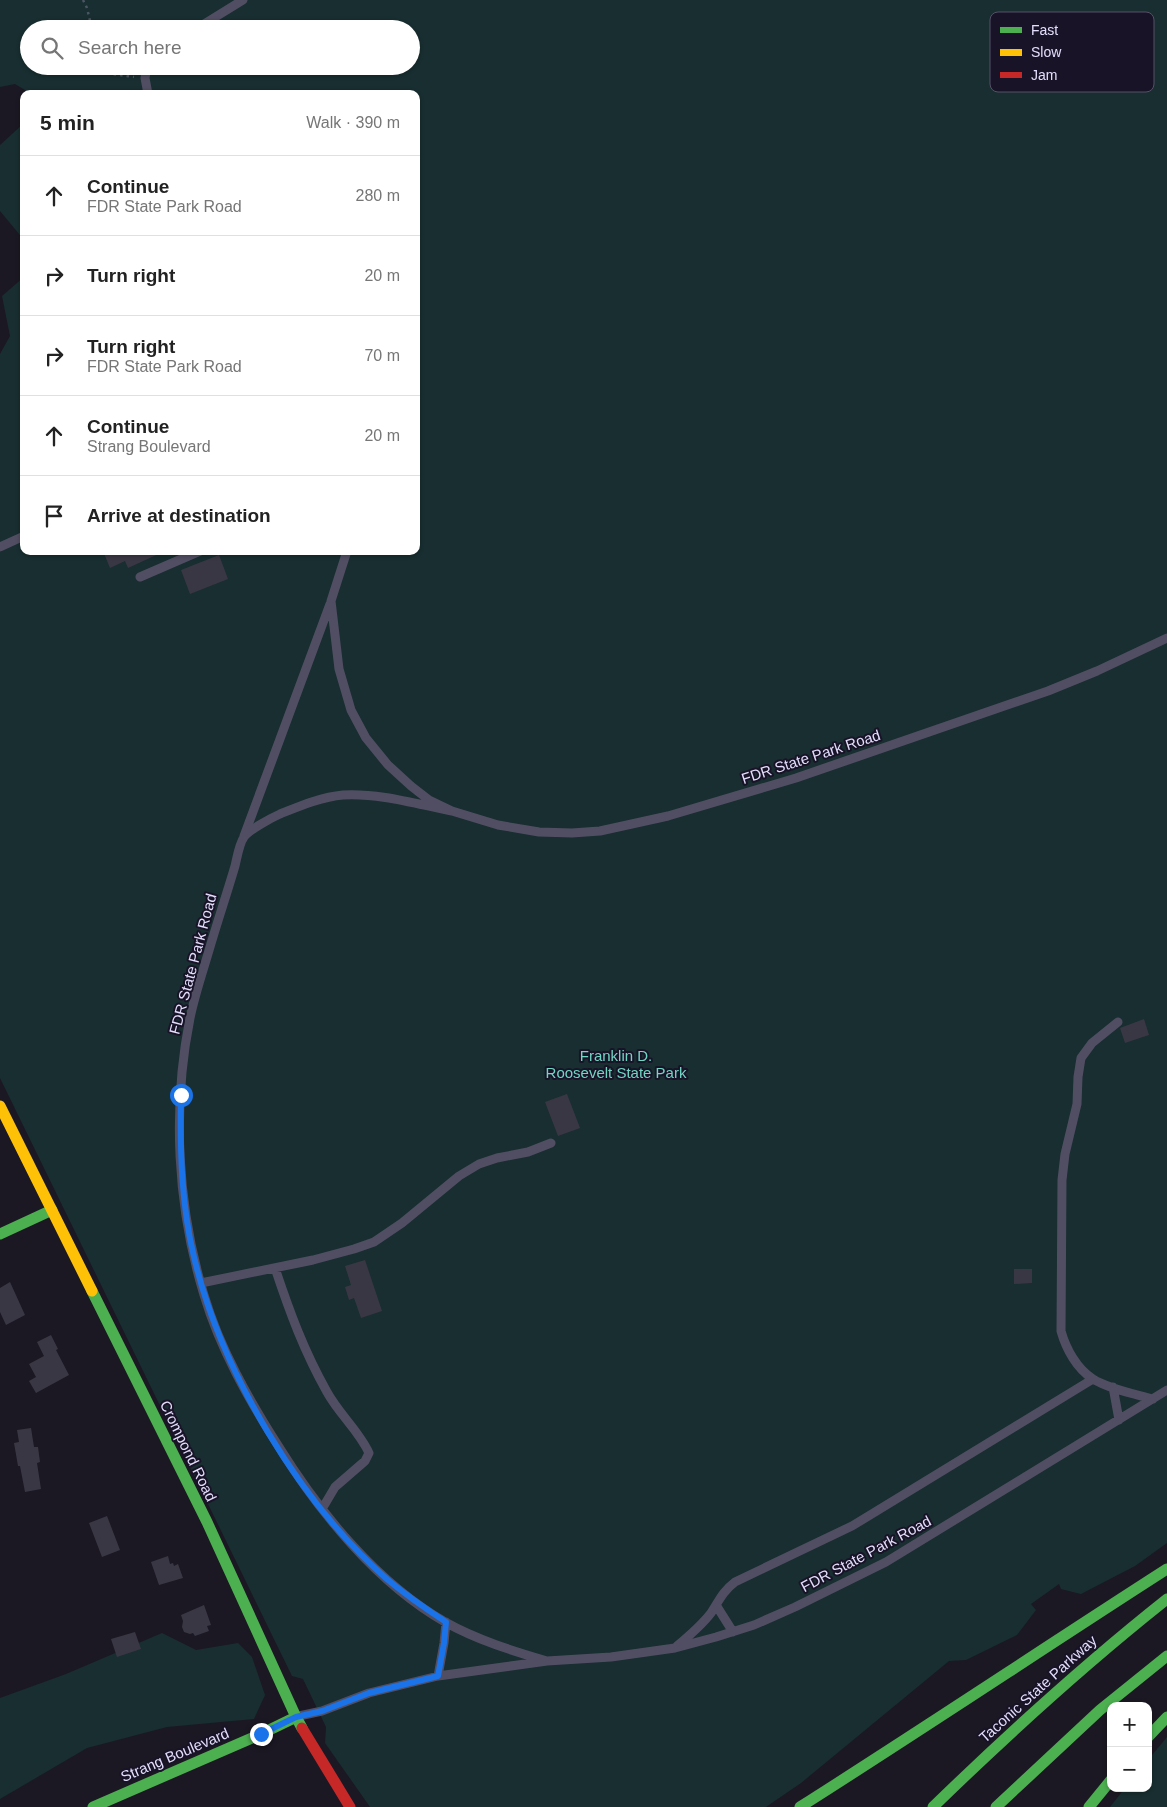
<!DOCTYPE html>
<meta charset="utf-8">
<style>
:root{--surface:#fff;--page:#f2f2f2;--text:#222;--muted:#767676;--line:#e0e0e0}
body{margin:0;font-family:Helvetica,sans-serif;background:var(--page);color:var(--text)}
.controls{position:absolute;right:15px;bottom:15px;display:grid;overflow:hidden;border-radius:10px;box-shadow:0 1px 4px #0004}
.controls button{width:45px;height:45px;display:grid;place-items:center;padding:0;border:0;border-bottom:1px solid var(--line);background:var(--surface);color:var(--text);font:25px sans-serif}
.stop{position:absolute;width:15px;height:15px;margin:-11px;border:4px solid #1a73e8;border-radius:50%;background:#fff}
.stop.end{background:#1a73e8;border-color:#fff;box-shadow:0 1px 5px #0008}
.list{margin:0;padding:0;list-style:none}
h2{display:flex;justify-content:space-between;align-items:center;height:65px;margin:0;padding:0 20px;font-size:21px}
h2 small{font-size:16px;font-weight:400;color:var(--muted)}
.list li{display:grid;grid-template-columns:32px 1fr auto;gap:15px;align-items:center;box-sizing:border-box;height:80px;padding:0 20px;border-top:1px solid var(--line)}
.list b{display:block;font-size:19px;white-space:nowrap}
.list p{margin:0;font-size:16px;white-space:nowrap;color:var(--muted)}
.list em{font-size:16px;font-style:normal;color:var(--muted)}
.icon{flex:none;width:28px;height:28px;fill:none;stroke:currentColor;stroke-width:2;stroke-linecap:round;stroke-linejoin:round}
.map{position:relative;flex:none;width:1167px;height:1807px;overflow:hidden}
.search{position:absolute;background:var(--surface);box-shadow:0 1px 4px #0004;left:20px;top:20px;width:400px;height:55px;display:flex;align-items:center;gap:12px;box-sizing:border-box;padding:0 18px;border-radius:28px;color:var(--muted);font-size:19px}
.panel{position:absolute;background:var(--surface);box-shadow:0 1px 4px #0004;left:20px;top:90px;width:400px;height:465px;border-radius:10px}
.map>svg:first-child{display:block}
.green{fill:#182e30;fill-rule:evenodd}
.building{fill:#3a3744}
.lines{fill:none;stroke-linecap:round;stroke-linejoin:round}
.path{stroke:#4c5562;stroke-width:2.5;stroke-dasharray:2.5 4;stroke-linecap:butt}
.lane{stroke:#514e63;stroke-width:9}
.fast{stroke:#4caf50;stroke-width:11}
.slow{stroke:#ffc107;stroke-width:11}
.jam{stroke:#c62828;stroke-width:11}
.route{stroke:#1a73e8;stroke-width:6}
.labels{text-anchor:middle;stroke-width:4;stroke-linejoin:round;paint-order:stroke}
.street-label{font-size:15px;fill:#e4defc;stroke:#191328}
.park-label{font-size:15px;fill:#70d6c4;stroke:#191328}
.key{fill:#191328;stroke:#565068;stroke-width:1}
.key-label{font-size:14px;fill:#e4defc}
</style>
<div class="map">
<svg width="1167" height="1807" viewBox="0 0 1167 1807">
<rect width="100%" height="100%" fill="#1b1823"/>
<!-- green -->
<path class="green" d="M0,0H1167V1543L1135,1566L1081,1594L1061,1589L1059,1584L1031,1604L1036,1610L1017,1635L966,1660L949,1661L801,1783L766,1807H370L325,1743L326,1727L303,1679L292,1676L0,1078V354L10,336L2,296L24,277V551H416V94H25V90L15,84L0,87ZM29,29H411V66H29Z
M24,112V240L0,211V145L23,124Z
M162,1633L196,1650L238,1643L252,1657L265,1695L254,1719L167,1727L87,1748L0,1799V1698L66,1674Z
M1167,1737V1807H1110L1125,1788H1148V1760Z"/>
<!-- building -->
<path class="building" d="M103,551H165L128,568L125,561L110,568Z
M219,555L228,579L190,594L181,570Z
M1144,1019L1149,1035L1125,1043L1120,1028Z
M567,1094L580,1128L558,1136L545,1102Z
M365,1260L382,1311L361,1318L354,1298L349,1300L345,1287L351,1285L345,1266Z
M1014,1269H1032V1283L1014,1284Z
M10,1282L25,1315L6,1325L0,1312V1288Z
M51,1335L58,1349L56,1350L69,1375L36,1393L29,1381L36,1377L29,1364L44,1356L37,1342Z
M31,1428L34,1447H38L40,1462L37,1463L41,1489L25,1492L20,1466H18L14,1443L19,1442L17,1430Z
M107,1516L120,1550L102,1557L89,1523Z
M168,1556L170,1564L173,1563L174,1566L178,1564L183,1578L159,1585L151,1562Z
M204,1605L211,1625L207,1626L209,1631L195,1636L193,1633L190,1634L184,1632L182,1627L183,1621L181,1615Z
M135,1632L141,1649L117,1657L111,1639Z"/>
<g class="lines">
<!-- path -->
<path class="path" d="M83,0L87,8L92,29
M104,66L112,74L134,77"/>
<!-- lane -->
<path class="lane" d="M196,29L243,0
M147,66L145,78L148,94
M0,547L24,536
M347,551L331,601L339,669L351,710L366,738L388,765L411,786L429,800L452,811L498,825L539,832L572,833L600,831L668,816L796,778L1048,691L1097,671L1167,638
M140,577L200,551
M452,811C416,804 380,793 343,795C321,797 300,806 280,814C271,818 249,830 244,837C239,844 237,858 235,866C227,893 218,920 210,947C203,971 195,994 190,1018C172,1108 177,1207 204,1295C220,1349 249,1400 279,1447C320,1513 377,1583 445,1622C477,1640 513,1651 547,1661
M244,836L330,604
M1118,1022L1092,1043L1081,1058L1078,1077L1077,1104L1065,1154L1062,1180L1061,1331C1066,1349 1077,1369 1093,1379C1109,1389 1135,1394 1153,1399
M275,1268C290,1313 304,1351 327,1392C339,1414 359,1431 369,1453L365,1461L335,1487L322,1509
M201,1283L313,1260L354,1249L374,1242L402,1223L459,1176L479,1164L497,1158L528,1152L551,1143
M1113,1387L1119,1420
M716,1605L733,1632
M677,1646C689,1636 701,1626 711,1613C719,1601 722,1592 735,1582L852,1526L1093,1379
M438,1676L444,1643L446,1622
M299,1716L322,1711L369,1693L438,1676L547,1661L611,1657L675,1648L716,1637L754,1625L795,1607L886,1562L1167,1390"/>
<!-- fast -->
<path class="fast" d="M0,1234L52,1210
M92,1291L207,1522L296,1717L302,1728
M1148,1737L1167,1717
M93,1807L261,1734L296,1717
M800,1807C923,1729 1044,1648 1167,1569
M933,1807C1008,1734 1085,1664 1167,1599
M996,1807L1100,1710L1167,1656
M1089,1807L1111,1780"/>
<!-- slow -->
<path class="slow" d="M0,1106L92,1291"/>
<!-- jam -->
<path class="jam" d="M302,1728L350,1807"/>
</g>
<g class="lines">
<!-- route -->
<path class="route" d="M181,1095C180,1149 181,1204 194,1257C221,1371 299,1502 388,1580C406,1595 426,1609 446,1622L444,1643L438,1676L369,1693L322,1711L296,1717L261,1734"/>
</g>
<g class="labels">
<!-- street labels -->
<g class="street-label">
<text transform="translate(811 757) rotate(-18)" y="5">FDR State Park Road</text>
<text transform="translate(193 964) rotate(-75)" y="5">FDR State Park Road</text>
<text transform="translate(188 1451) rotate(64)" y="5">Crompond Road</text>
<text transform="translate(866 1554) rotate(-28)" y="5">FDR State Park Road</text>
<text transform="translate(1038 1689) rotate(-42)" y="5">Taconic State Parkway</text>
<text transform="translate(175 1755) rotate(-23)" y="5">Strang Boulevard</text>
</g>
<!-- park labels -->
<g class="park-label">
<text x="616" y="1061">Franklin D.<tspan x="616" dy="17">Roosevelt State Park</tspan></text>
</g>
</g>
<!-- legend -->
<rect x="990" y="12" width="164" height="80" rx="8" class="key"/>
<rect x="1000" y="27" width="22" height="6" fill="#4caf50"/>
<rect x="1000" y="49" width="22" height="7" fill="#ffc107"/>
<rect x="1000" y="72" width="22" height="6" fill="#c62828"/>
<g class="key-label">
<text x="1031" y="35">Fast</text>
<text x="1031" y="57">Slow</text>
<text x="1031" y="80">Jam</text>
</g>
</svg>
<div class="controls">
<button>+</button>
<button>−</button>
</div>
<div class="stop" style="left:181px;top:1095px"></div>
<div class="stop end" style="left:261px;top:1734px"></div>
<div class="search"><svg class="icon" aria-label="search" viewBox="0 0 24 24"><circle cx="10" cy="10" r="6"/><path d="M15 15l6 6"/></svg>Search here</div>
<section class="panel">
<h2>5 min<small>Walk · 390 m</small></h2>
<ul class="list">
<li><svg class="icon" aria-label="ahead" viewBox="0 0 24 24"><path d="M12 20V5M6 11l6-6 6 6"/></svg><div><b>Continue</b><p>FDR State Park Road</p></div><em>280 m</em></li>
<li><svg class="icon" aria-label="right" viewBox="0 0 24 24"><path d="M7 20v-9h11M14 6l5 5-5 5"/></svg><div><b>Turn right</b></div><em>20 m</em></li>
<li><svg class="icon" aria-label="right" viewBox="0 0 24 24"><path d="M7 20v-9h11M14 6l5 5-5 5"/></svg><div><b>Turn right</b><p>FDR State Park Road</p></div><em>70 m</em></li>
<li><svg class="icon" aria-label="ahead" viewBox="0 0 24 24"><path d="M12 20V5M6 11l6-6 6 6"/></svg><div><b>Continue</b><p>Strang Boulevard</p></div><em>20 m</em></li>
<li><svg class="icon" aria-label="arrive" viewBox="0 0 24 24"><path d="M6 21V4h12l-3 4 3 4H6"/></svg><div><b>Arrive at destination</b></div></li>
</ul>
</section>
</div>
